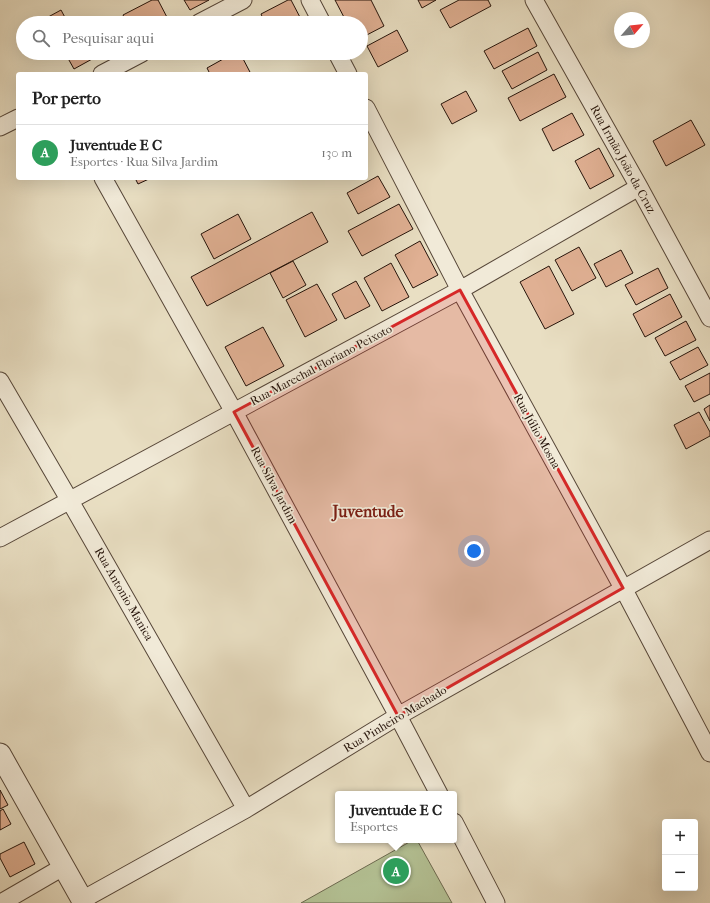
<!DOCTYPE html>
<html lang="pt">
<meta charset="utf-8">
<style>
:root{--surface:#fff;--page:#f6f6f6;--text:#222;--muted:#767676;--line:#e0e0e0;--accent:#8f2418}
body{margin:0;font-family:"IM FELL French Canon",serif;background:var(--page);color:var(--text)}
.controls{position:absolute;right:12px;bottom:12px;display:grid;overflow:hidden;border-radius:4px;box-shadow:0 4px 16px #0002}
.controls button{width:36px;height:36px;display:grid;place-items:center;padding:0;border:0;border-bottom:1px solid var(--line);background:var(--surface);color:var(--text);font:20px sans-serif}
.compass{position:absolute;left:614px;top:12px;width:36px;height:36px;border-radius:50%;background:var(--surface);box-shadow:0 4px 16px #0002;rotate:62deg}
.you{position:absolute;left:474px;top:551px;width:14px;height:14px;margin:-10px;border:3px solid #fff;border-radius:50%;background:#1a73e8;box-shadow:0 0 0 6px #1a73e833}
.badge{display:grid;place-items:center;width:26px;height:26px;border-radius:50%;background:var(--accent);color:#fff;font-size:13px;font-weight:700}
.pin{position:absolute;translate:-50% -50%;border:2px solid #fff;box-shadow:0 1px 4px #0006}
.popup{position:absolute;left:335px;top:791px;width:122px;height:52px;box-sizing:border-box;display:grid;place-content:center;border-radius:4px;background:var(--surface);filter:drop-shadow(0 1px 3px #0005);font-size:13px;white-space:nowrap;color:var(--muted)}
.popup b{font-size:15px;color:var(--text)}
.popup::after{content:'';position:absolute;left:50%;top:100%;margin-left:-8px;border:8px solid transparent;border-top-color:var(--surface)}
.list{margin:0;padding:0;list-style:none}
h2{display:flex;justify-content:space-between;align-items:center;height:52px;margin:0;padding:0 16px;font-size:17px}
h2 small{font-size:13px;font-weight:400;color:var(--muted)}
.list li{display:grid;grid-template-columns:26px 1fr auto;gap:12px;align-items:center;box-sizing:border-box;height:56px;padding:0 16px;border-top:1px solid var(--line)}
.list b{display:block;font-size:15px;white-space:nowrap}
.list p{margin:0;font-size:13px;white-space:nowrap;color:var(--muted)}
.list em{font-size:13px;font-style:normal;color:var(--muted)}
.icon{flex:none;width:22px;height:22px;fill:none;stroke:currentColor;stroke-width:2;stroke-linecap:round;stroke-linejoin:round}
.map{position:relative;flex:none;width:710px;height:903px;overflow:hidden}
.search{position:absolute;background:var(--surface);box-shadow:0 4px 16px #0002;left:16px;top:16px;width:352px;height:44px;display:flex;align-items:center;gap:10px;box-sizing:border-box;padding:0 14px;border-radius:22px;color:var(--muted);font-size:15px}
.panel{position:absolute;background:var(--surface);box-shadow:0 4px 16px #0002;left:16px;top:72px;width:352px;height:108px;border-radius:4px}
.map>svg:first-child{display:block}
.green{fill:#b4c295;stroke:#6c6a50}
.building{fill:#e0b093;stroke:#25130a}
.lines{fill:none;stroke-linecap:round;stroke-linejoin:round}
.minor-casing{stroke:#564638;stroke-width:19}
.tertiary-casing{stroke:#564638;stroke-width:23}
.minor{stroke:#f1ead8;stroke-width:17}
.tertiary{stroke:#f1ead8;stroke-width:21}
.marked{fill:#d62828;fill-opacity:0.2;stroke:#d62828;stroke-width:3;stroke-linejoin:round}
.labels{text-anchor:middle;stroke-width:3.5;stroke-linejoin:round;paint-order:stroke}
.street-label{font-size:12px;fill:#25130a;stroke:#f1ead8}
.district-label{font-size:16px;font-weight:bold;fill:#7a1f14;stroke:#f1ead8}
</style>
<div class="map">
<svg width="710" height="903" viewBox="0 0 710 903">
<rect width="100%" height="100%" fill="#e9dfc3"/>
<filter id="stains"><feTurbulence type="fractalNoise" baseFrequency=".005" numOctaves="4"/><feColorMatrix values="0 0 0 0 .2 0 0 0 0 .09 0 0 0 0 .02 0 0 0 .5 -.17"/></filter>
<radialGradient id="worn" r=".72"><stop offset=".6" stop-color="#630" stop-opacity="0"/><stop offset="1" stop-color="#630" stop-opacity=".3"/></radialGradient>
<!-- green -->
<path class="green" d="M413,840H417L452,903H301Z"/>
<!-- building -->
<path class="building" d="M152,0H158L170,23H127L123,15Z
M184,0H209L190,10Z
M288,0H291L303,23H265L261,14Z
M335,0H371L384,26L361,38V23H347Z
M418,0H436L422,8Z
M459,0H488L491,6L450,28L440,10Z
M61,10L68,23H40L39,22Z
M528,28L537,46L494,69L484,51Z
M397,30L408,51L378,67L367,46Z
M538,52L547,70L512,89L502,71Z
M65,53H103L74,69Z
M234,53H240L251,74H210L207,68Z
M554,74L566,97L520,121L508,98Z
M466,91L477,111L452,124L441,104Z
M572,113L584,135L553,151L542,129Z
M691,120L705,145L666,166L653,141Z
M599,148L614,176L590,189L575,161Z
M378,176L390,197L358,214L347,193Z
M135,178H151L138,184Z
M399,204L413,229L362,256L348,231Z
M312,212L328,242L207,306L191,277Z
M238,214L251,239L214,259L201,234Z
M420,241L438,275L413,288L395,255Z
M579,247L596,278L572,291L555,260Z
M621,250L633,273L606,287L594,264Z
M293,261L306,285L283,298L270,273Z
M391,263L409,297L382,311L364,278Z
M549,266L574,314L545,329L520,282Z
M658,268L668,288L636,305L625,285Z
M356,281L370,306L345,319L332,294Z
M317,284L337,320L305,337L286,300Z
M670,294L682,317L645,337L633,314Z
M686,321L696,340L665,356L655,338Z
M263,327L284,366L246,386L225,347Z
M698,347L708,365L680,380L670,362Z
M710,373V394L694,402L685,386Z
M710,405V421L704,409Z
M699,412L710,432V436L686,449L674,425Z
M0,790L8,805L0,809Z
M3,809L11,824L0,830V811Z
M24,842L35,864L10,877L0,858V854Z"/>
<g class="lines">
<!-- minor casing -->
<g class="minor-casing">
<path id="minor" d="M310,0L322,23
M534,0L639,187L710,318
M199,23L243,0
M337,53L348,74
M102,74L142,53
M366,108L460,290L623,588L710,753
M0,127L18,118
M103,178L234,412L398,716L439,794
M0,381L70,501L246,809
M0,538L460,290L639,187
M454,822L496,903
M82,900L246,809L398,716L710,540
M1,903L63,867"/>
</g>
<!-- tertiary casing -->
<g class="tertiary-casing">
<path id="tertiary" d="M0,754L84,903"/>
</g>
<!-- minor -->
<use href="#minor" class="minor"/>
<!-- tertiary -->
<use href="#tertiary" class="tertiary"/>
</g>
<!-- marked area -->
<path class="marked" d="M460,290L623,588L398,716L234,412Z"/>
<g class="labels">
<!-- street labels -->
<g class="street-label">
<text transform="translate(623 159) rotate(61)" y="4">Rua Irmão João da Cruz</text>
<text transform="translate(321 365) rotate(-28)" y="4">Rua Marechal Floriano Peixoto</text>
<text transform="translate(537 431) rotate(61)" y="4">Rua Júlio Mosna</text>
<text transform="translate(274 485) rotate(62)" y="4">Rua Silva Jardim</text>
<text transform="translate(124 594) rotate(60)" y="4">Rua Antonio Manica</text>
<text transform="translate(395 719) rotate(-31)" y="4">Rua Pinheiro Machado</text>
</g>
<!-- district labels -->
<g class="district-label">
<text x="368" y="517">Juventude</text>
</g>
</g>
<rect width="100%" height="100%" filter="url(#stains)"/>
<rect width="100%" height="100%" fill="url(#worn)"/>
</svg>
<div class="controls">
<button>+</button>
<button>−</button>
</div>
<svg class="compass" viewBox="-18 -18 36 36"><path d="M0-13l5 13h-10z" fill="#e53935"/><path d="M0 13l5-13h-10z" fill="#767676"/></svg>
<div class="you"></div>
<div class="pin badge" style="left:396px;top:871px;background:#2e9e5b">A</div>
<div class="popup"><b>Juventude E C</b>Esportes</div>
<div class="search"><svg class="icon" aria-label="search" viewBox="0 0 24 24"><circle cx="10" cy="10" r="6"/><path d="M15 15l6 6"/></svg>Pesquisar aqui</div>
<section class="panel">
<h2>Por perto<small></small></h2>
<ul class="list">
<li><span class="badge" style="background:#2e9e5b">A</span><div><b>Juventude E C</b><p>Esportes · Rua Silva Jardim</p></div><em>130 m</em></li>
</ul>
</section>
</div>
